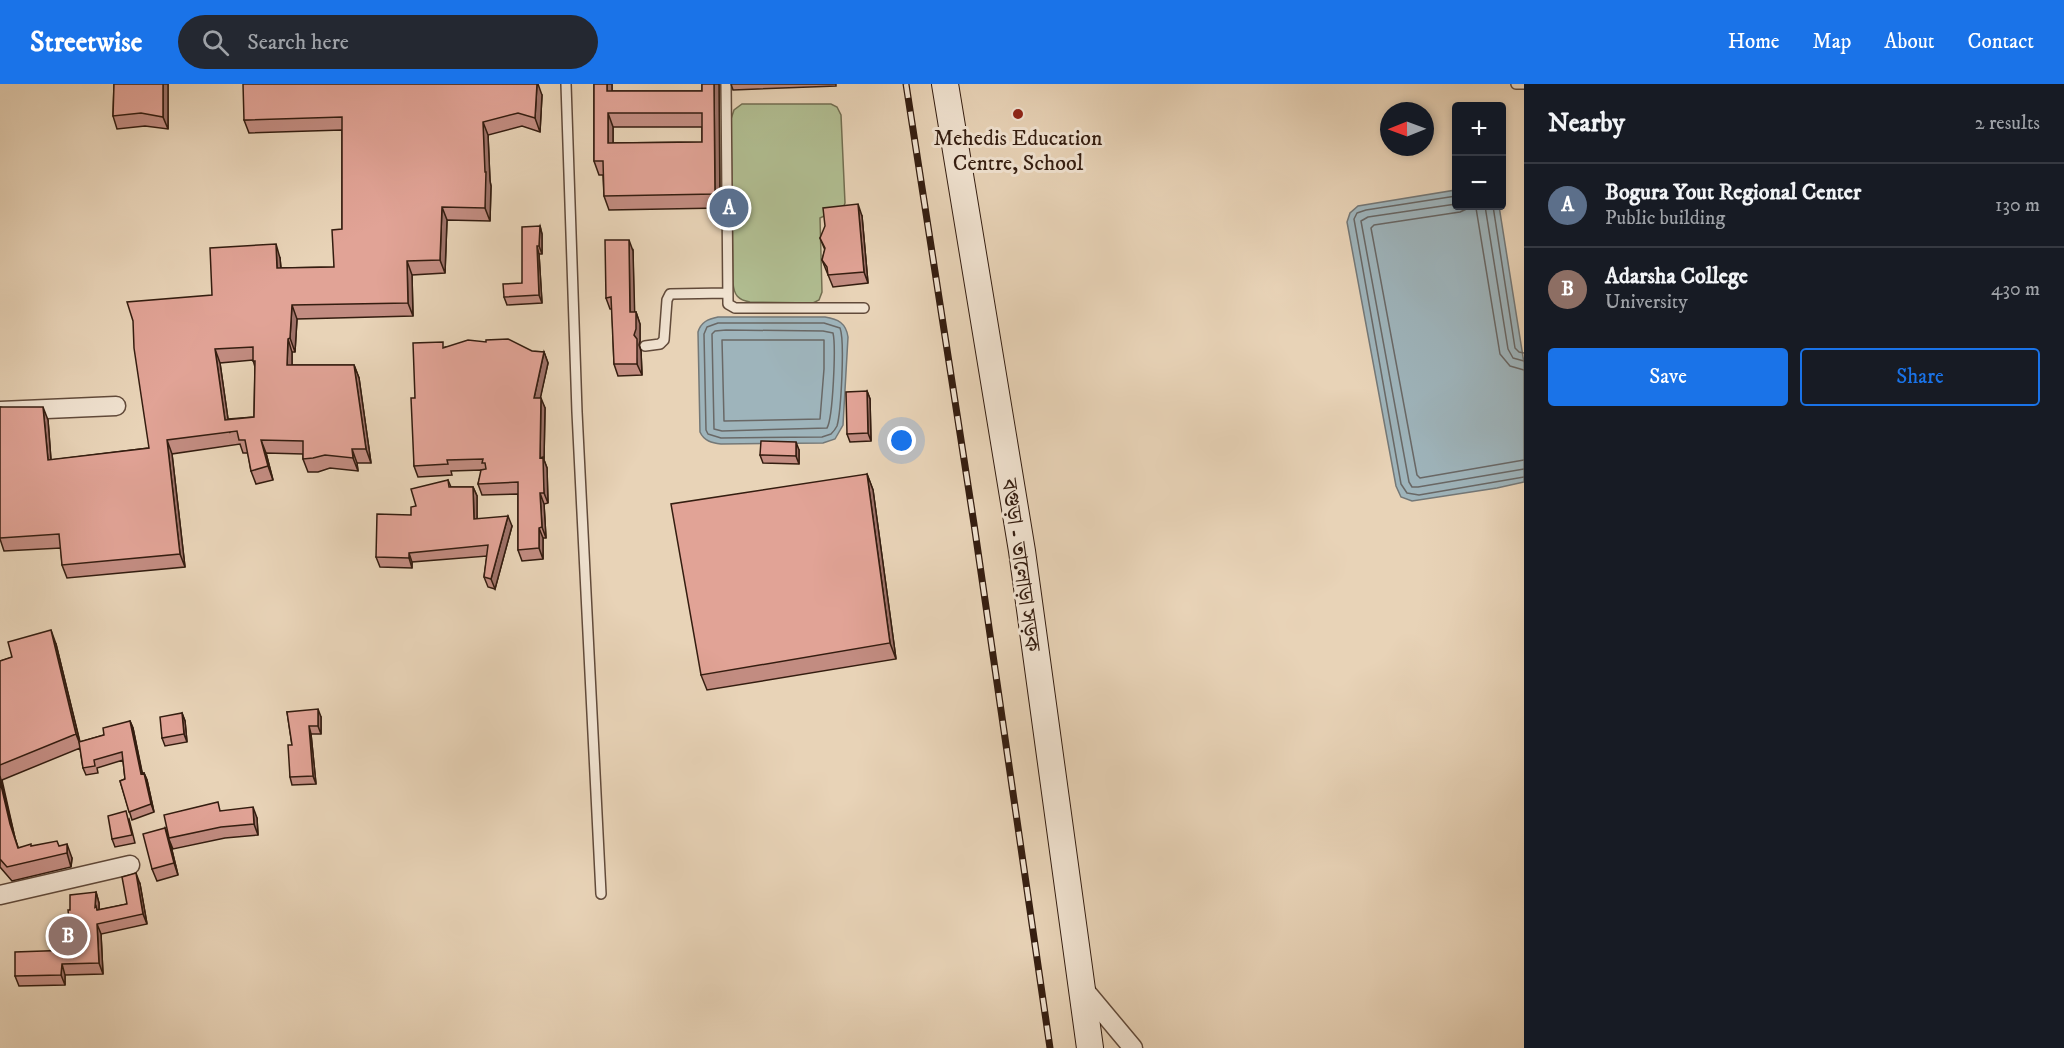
<!DOCTYPE html>
<meta charset="utf-8">
<style>
:root{--surface:#171b24;--page:#242831;--text:#f1f3f6;--muted:#9ea1a6;--line:#363941;--accent:#1a73e8}
body{margin:0;font-family:"IM FELL DW Pica","Noto Serif Bengali",serif;background:var(--page);color:var(--text)}
.controls{position:absolute;right:18px;top:18px;display:grid;overflow:hidden;border-radius:6px;box-shadow:0 3px 9px #0003}
.controls button{width:54px;height:54px;display:grid;place-items:center;padding:0;border:0;border-bottom:2px solid var(--line);background:var(--surface);color:var(--text);font:30px sans-serif}
.compass{position:absolute;left:1380px;top:18px;width:54px;height:54px;border-radius:50%;background:var(--surface);box-shadow:0 3px 9px #0003;rotate:269deg}
.you{position:absolute;left:902px;top:357px;width:21px;height:21px;margin:-15px;border:4px solid #fff;border-radius:50%;background:#1a73e8;box-shadow:0 0 0 9px #1a73e833}
.badge{display:grid;place-items:center;width:39px;height:39px;border-radius:50%;background:var(--accent);color:#fff;font-size:20px;font-weight:700}
.pin{position:absolute;translate:-50% -50%;border:3px solid #fff;box-shadow:0 2px 6px #0006}
.list{margin:0;padding:0;list-style:none}
h2{display:flex;justify-content:space-between;align-items:center;height:78px;margin:0;padding:0 24px;font-size:26px}
h2 small{font-size:20px;font-weight:400;color:var(--muted)}
.list li{display:grid;grid-template-columns:39px 1fr auto;gap:18px;align-items:center;box-sizing:border-box;height:84px;padding:0 24px;border-top:2px solid var(--line)}
.list b{display:block;font-size:22px;white-space:nowrap}
.list p{margin:0;font-size:20px;white-space:nowrap;color:var(--muted)}
.list em{font-size:20px;font-style:normal;color:var(--muted)}
.actions{display:flex;gap:12px;padding:18px 24px}
.actions a{flex:1;padding:14px 0;border:2px solid var(--accent);border-radius:6px;text-align:center;font-size:21px;color:var(--accent)}
.actions .main{background:var(--accent);color:#fff}
.icon{flex:none;width:33px;height:33px;fill:none;stroke:currentColor;stroke-width:2;stroke-linecap:round;stroke-linejoin:round}
.map{position:relative;flex:none;width:1524px;height:964px;overflow:hidden}
header{display:flex;align-items:center;gap:36px;box-sizing:border-box;height:84px;padding:0 30px;background:var(--accent);color:#fff}
header strong{font-size:28px}
nav{display:flex;gap:33px;margin-inline-start:auto;font-size:21px}
.search{width:420px;height:54px;background:var(--page);display:flex;align-items:center;gap:15px;box-sizing:border-box;padding:0 21px;border-radius:33px;color:var(--muted);font-size:22px}
main{display:flex}
aside{flex:1;background:var(--surface)}
.map>svg:first-child{display:block}
.green{fill:#b1be92;stroke:#726e51;stroke-width:1.5}
.water{fill:#9eb4bb;stroke:#747877;stroke-width:1.5}
.lines{fill:none;stroke-linecap:round;stroke-linejoin:round}
.shore{stroke:#696866;stroke-width:1.5}
.lane-casing{stroke:#614a3a;stroke-width:12}
.street-casing{stroke:#614a3a;stroke-width:21}
.secondary-casing{stroke:#341d10;stroke-width:28}
.lane{stroke:#f0e2d0;stroke-width:9}
.street{stroke:#f0e2d0;stroke-width:18}
.secondary{stroke:#f0e2d0;stroke-width:26}
.rail-casing{stroke:#341d10;stroke-width:7}
.rail{stroke:#f0e2d0;stroke-width:4.5;stroke-dasharray:14;stroke-linecap:butt}
.wall{fill:#c28c81;stroke:#341d10;stroke-width:1.5;fill-rule:evenodd}
.shaded-wall{fill:#9e7269;stroke:#341d10;stroke-width:1.5}
.building{fill:#e1a396;stroke:#341d10;stroke-width:1.5;fill-rule:evenodd}
.poi-dot{fill:#8f2418;stroke:#f0e2d0;stroke-width:2}
.labels{text-anchor:middle;stroke-width:6;stroke-linejoin:round;paint-order:stroke}
.poi-label{font-size:22px;fill:#341d10;stroke:#f0e2d0}
.street-label{font-size:22px;fill:#341d10;stroke:#f0e2d0}
</style>
<header>
<strong>Streetwise</strong>
<div class="search"><svg class="icon" aria-label="search" viewBox="0 0 24 24"><circle cx="10" cy="10" r="6"/><path d="M15 15l6 6"/></svg>Search here</div>
<nav><a>Home</a><a>Map</a><a>About</a><a>Contact</a></nav>
</header>
<main>
<div class="map">
<svg width="1524" height="964" viewBox="0 0 1524 964">
<rect width="100%" height="100%" fill="#e8d3b7"/>
<filter id="stains"><feTurbulence type="fractalNoise" baseFrequency=".00333" numOctaves="4"/><feColorMatrix values="0 0 0 0 .2 0 0 0 0 .09 0 0 0 0 .02 0 0 0 .5 -.17"/></filter>
<radialGradient id="worn" r=".72"><stop offset=".6" stop-color="#630" stop-opacity="0"/><stop offset="1" stop-color="#630" stop-opacity=".3"/></radialGradient>
<!-- green -->
<path class="green" d="M742,20H831L837,23L841,31L845,119L844,122L820,134L822,208L819,216L813,219L750,218C738,216 734,211 733,199L731,35L734,26Z"/>
<!-- water -->
<path class="water" d="M1456,106V122H1499L1524,279V398L1497,404L1412,417L1401,413L1396,402L1347,138L1350,129L1358,122Z
M718,233H825C838,235 846,239 848,253L843,341L835,355L823,359L721,360C712,359 704,357 700,348L698,248C701,238 708,235 718,233Z"/>
<g class="lines">
<!-- shore -->
<path class="shore" d="M1456,112L1366,126L1357,129L1354,135L1401,400L1407,409L1419,411L1524,393
M1456,120L1368,133L1361,137L1409,398L1412,403H1418L1524,385
M1473,122L1460,128L1374,141L1371,144L1417,391L1420,394L1524,376
M1474,122L1476,124L1500,270L1510,282L1524,286
M1485,122L1508,265L1513,274L1524,277
M1493,122L1515,264L1519,268L1524,269
M718,239H824L840,244C845,257 841,328 837,342C835,346 834,347 831,350L822,353L721,354L708,350L706,346L704,250L707,243Z
M726,246L823,247L833,249C836,262 833,334 827,344L722,347L714,345L712,250L715,247Z
M722,256H824V285L820,335L724,337Z"/>
<!-- lane casing -->
<g class="lane-casing">
<path id="lane" d="M566,0L577,328L601,810
M726,0L728,220L735,224H864
M1516,0H1524
M645,262L660,260L664,256L667,216L670,210L726,209"/>
</g>
<!-- street casing -->
<g class="street-casing">
<path id="street" d="M0,327L116,322
M0,811L130,781
M1082,903L1133,964"/>
</g>
<!-- secondary casing -->
<g class="secondary-casing">
<path id="secondary" d="M945,0L1022,467L1090,964"/>
</g>
<!-- lane -->
<use href="#lane" class="lane"/>
<!-- street -->
<use href="#street" class="street"/>
<!-- secondary -->
<use href="#secondary" class="secondary"/>
<!-- rail casing -->
<g class="rail-casing">
<path id="rail" d="M906,0L974,440L1050,964"/>
</g>
<!-- rail -->
<use href="#rail" class="rail"/>
</g>
<!-- wall -->
<path class="wall" d="M114,0H168V45L145,42L117,45L113,32Z
M594,0H612V7H702V0H719L720,124L609,126L604,112L603,91H599L594,77ZM613,43H702V58L613,59Z
M731,0H836V2L733,6Z
M542,11L540,48L522,42L488,51L490,97L491,102L490,137L447,136L445,189L412,191L413,232L297,235L295,268H292V281H354L359,294L371,379H357L358,387L330,384L318,388H308L303,375V370L266,369L273,396L256,400L251,387L248,369H243L240,360L172,370L185,483L67,494L62,481L61,464L4,467L0,455V323L48,336L51,376L149,364L212,211L280,174L281,184L334,183L342,145V46L249,49L244,36ZM253,276L255,283L254,333L228,335L220,279Z
M862,132L868,199L833,203L822,176L825,166L820,154Z
M540,142L542,150V170H539L542,219L507,221L504,213L522,199Z
M633,167L634,228H636L640,240V257L639,261L641,267L642,291L618,292L614,280L612,225H610L606,214Z
M445,263L544,268L548,279L540,314L545,324L544,376L547,384L548,419L544,420L546,454H543V475L522,477L518,466V410L482,411L478,400L482,386L451,387L452,391L418,393L414,382L415,314Z
M867,307L870,315L871,357L850,358L847,350Z
M799,366V380L763,379L760,371Z
M867,390L873,406L896,575L707,606L701,591Z
M448,396L451,403H473L477,412V435L512,442L495,505L488,503L484,493L487,472L412,478V484L380,483L376,473L411,431L416,422Z
M56,560L80,658L104,651L130,637L133,644L142,689H144L147,696L154,728L132,736L120,697L125,695L123,676L97,684L98,689L86,691L83,684L80,664L2,696L15,754L18,764L31,762H59L72,774L71,783L12,797L0,783V577Z
M287,628L321,633V650H311L316,700L292,701L290,693L292,661Z
M182,629L185,637L187,658L165,662L162,654Z
M222,727L257,734L258,751L225,754L173,765L170,758L178,791L157,797L152,785L165,744L168,752Z
M129,735L135,759L115,763L112,755Z
M140,800L147,840L101,850L103,890L65,891V901L19,902L15,892L72,866L70,826L96,808L99,819V826L127,820Z"/>
<!-- shaded-wall -->
<path class="shaded-wall" d="M163,0H168V45L163,33Z
M537,0H538L542,11L540,48L535,34Z
M607,0H612V21L607,7Z
M714,0H719L720,124L715,110Z
M608,29L613,43V73L608,59Z
M483,38L488,51L490,97L491,102L490,137L485,124Z
M858,120L862,132L868,199L864,188Z
M442,123L447,136L445,189L440,176Z
M540,142L542,150V170L539,162Z
M629,156L633,167L635,240L630,228Z
M276,160L280,174L282,197L277,184Z
M537,162L539,170L542,219L539,211Z
M407,177L412,191L413,232L408,219Z
M292,221L297,235L295,268L290,254Z
M636,228L640,240V257L639,261L641,267L642,291L637,280L634,251Z
M288,255L292,268V294L287,281Z
M215,265L220,279L230,349L225,336Z
M544,268L548,279L538,325L534,314Z
M354,281L359,294L371,379L366,365Z
M867,307L870,315L871,357L868,349Z
M541,314L545,324L544,376L547,384L548,419L544,409L540,374Z
M43,323L48,336L52,390L48,376Z
M167,356L172,370L185,483L180,470Z
M261,356L266,369L273,396L268,382Z
M796,358L799,366V380L796,372Z
M352,365L357,379L358,387L353,374Z
M867,390L873,406L896,575L890,559Z
M473,403L477,412V445L474,435Z
M540,409L544,420L546,454L542,443Z
M508,432L512,442L495,505L491,495Z
M539,444L543,454V475L539,464Z
M409,469L412,478V484L409,474Z
M51,546L56,560L81,663L76,650Z
M318,625L321,633V650L318,642Z
M182,629L185,637L187,658L184,650Z
M130,637L133,644L144,697L141,690Z
M309,642L311,650L316,700L313,692Z
M144,689L147,696L154,728L151,720Z
M0,692L15,754L23,778L10,740L0,697Z
M253,723L257,734L258,751L254,740Z
M165,744L170,758L178,791L174,779Z
M67,760L72,774L71,783L67,769Z
M136,789L140,800L147,840L143,830Z
M96,808L99,819V829L95,823Z
M97,840L101,850L103,890L99,879Z
M62,880L65,891V901L61,891Z"/>
<!-- building -->
<path class="building" d="M114,0H163V33L141,29L113,32Z
M243,0H537L535,34L518,29L483,38L485,88H486L485,124L442,123L440,176L407,177L408,219L292,221L290,254L288,255L287,281H354L366,365H352L353,374L325,371L313,374L303,375V357L261,356L268,382L251,387L245,356H239L237,347L167,356L180,470L62,481L59,450L0,454V323H43L48,376L149,364L134,264L133,237L127,218L212,211L210,164L276,160L277,184L334,183L332,146L342,145V33L244,36ZM253,263V277H255L254,333L225,336L215,265Z
M594,0H607V7H702V0H714L715,110L604,112L603,77H594ZM608,29H702V58L608,59Z
M858,120L864,188L828,191L827,183L822,176L825,164L820,154L825,142L823,124Z
M540,142L539,162H537L539,211L504,213L503,200L522,199V143Z
M605,156H629L630,228H636V245L634,251L637,255V280H614L611,213L606,214Z
M508,255L532,267L544,268L534,314H541L540,374L543,373L544,409H540L542,443L539,444V464L518,466V398L478,400L481,386L486,385L485,379H482L483,375L447,376L448,380L414,382L411,314H415L413,259L443,258V264L468,256L486,258V256Z
M867,307L868,349L847,350L846,308Z
M761,357L796,358V372L760,371Z
M867,390L890,559L701,591L671,420Z
M448,396L449,403H473L474,435L508,432L491,495L484,493L488,461L409,469V474L376,473L377,430L411,431V423L416,422L411,405Z
M51,546L76,650L0,681V577L12,573L8,558Z
M318,625V642H309L313,692L290,693L288,661H292L287,628Z
M182,629L184,650L162,654L160,633Z
M130,637L141,690L144,689L151,720L129,728L120,697L125,695L122,668L94,676L95,682L83,684L79,658L104,651L103,644Z
M0,697L10,740L18,764L31,760V762L57,757L59,762L67,760V769L7,783L0,775Z
M218,718L220,727L253,723L254,740L221,743L169,754L164,731Z
M126,727L132,751L112,755L108,732Z
M165,744L174,779L152,785L143,750Z
M136,789L143,830L97,840L99,879L62,880L61,891L15,892V868L72,866L68,826H70V811L96,808L95,823L96,822L97,826L127,820L122,793Z"/>
<!-- markers -->
<circle class="poi-dot" cx="1018" cy="30" r="6"/>
<g class="labels">
<!-- poi labels -->
<g class="poi-label">
<text x="1018" y="61">Mehedis Education<tspan x="1018" dy="25">Centre, School</tspan></text>
</g>
<!-- street labels -->
<g class="street-label">
<text transform="translate(1022 481) rotate(82)" y="8">বগুড়া - তালোড়া সড়ক</text>
</g>
</g>
<rect width="100%" height="100%" filter="url(#stains)"/>
<rect width="100%" height="100%" fill="url(#worn)"/>
</svg>
<div class="controls">
<button>+</button>
<button>−</button>
</div>
<svg class="compass" viewBox="-18 -18 36 36"><path d="M0-13l5 13h-10z" fill="#e53935"/><path d="M0 13l5-13h-10z" fill="#9ea1a6"/></svg>
<div class="you"></div>
<div class="pin badge" style="left:729px;top:124px;background:#5c6f8a">A</div>
<div class="pin badge" style="left:68px;top:852px;background:#8d6e63">B</div>
</div>
<aside>
<h2>Nearby<small>2 results</small></h2>
<ul class="list">
<li><span class="badge" style="background:#5c6f8a">A</span><div><b>Bogura Yout Regional Center</b><p>Public building</p></div><em>130 m</em></li>
<li><span class="badge" style="background:#8d6e63">B</span><div><b>Adarsha College</b><p>University</p></div><em>430 m</em></li>
</ul>
<div class="actions"><a class="main">Save</a><a>Share</a></div>
</aside>
</main>
